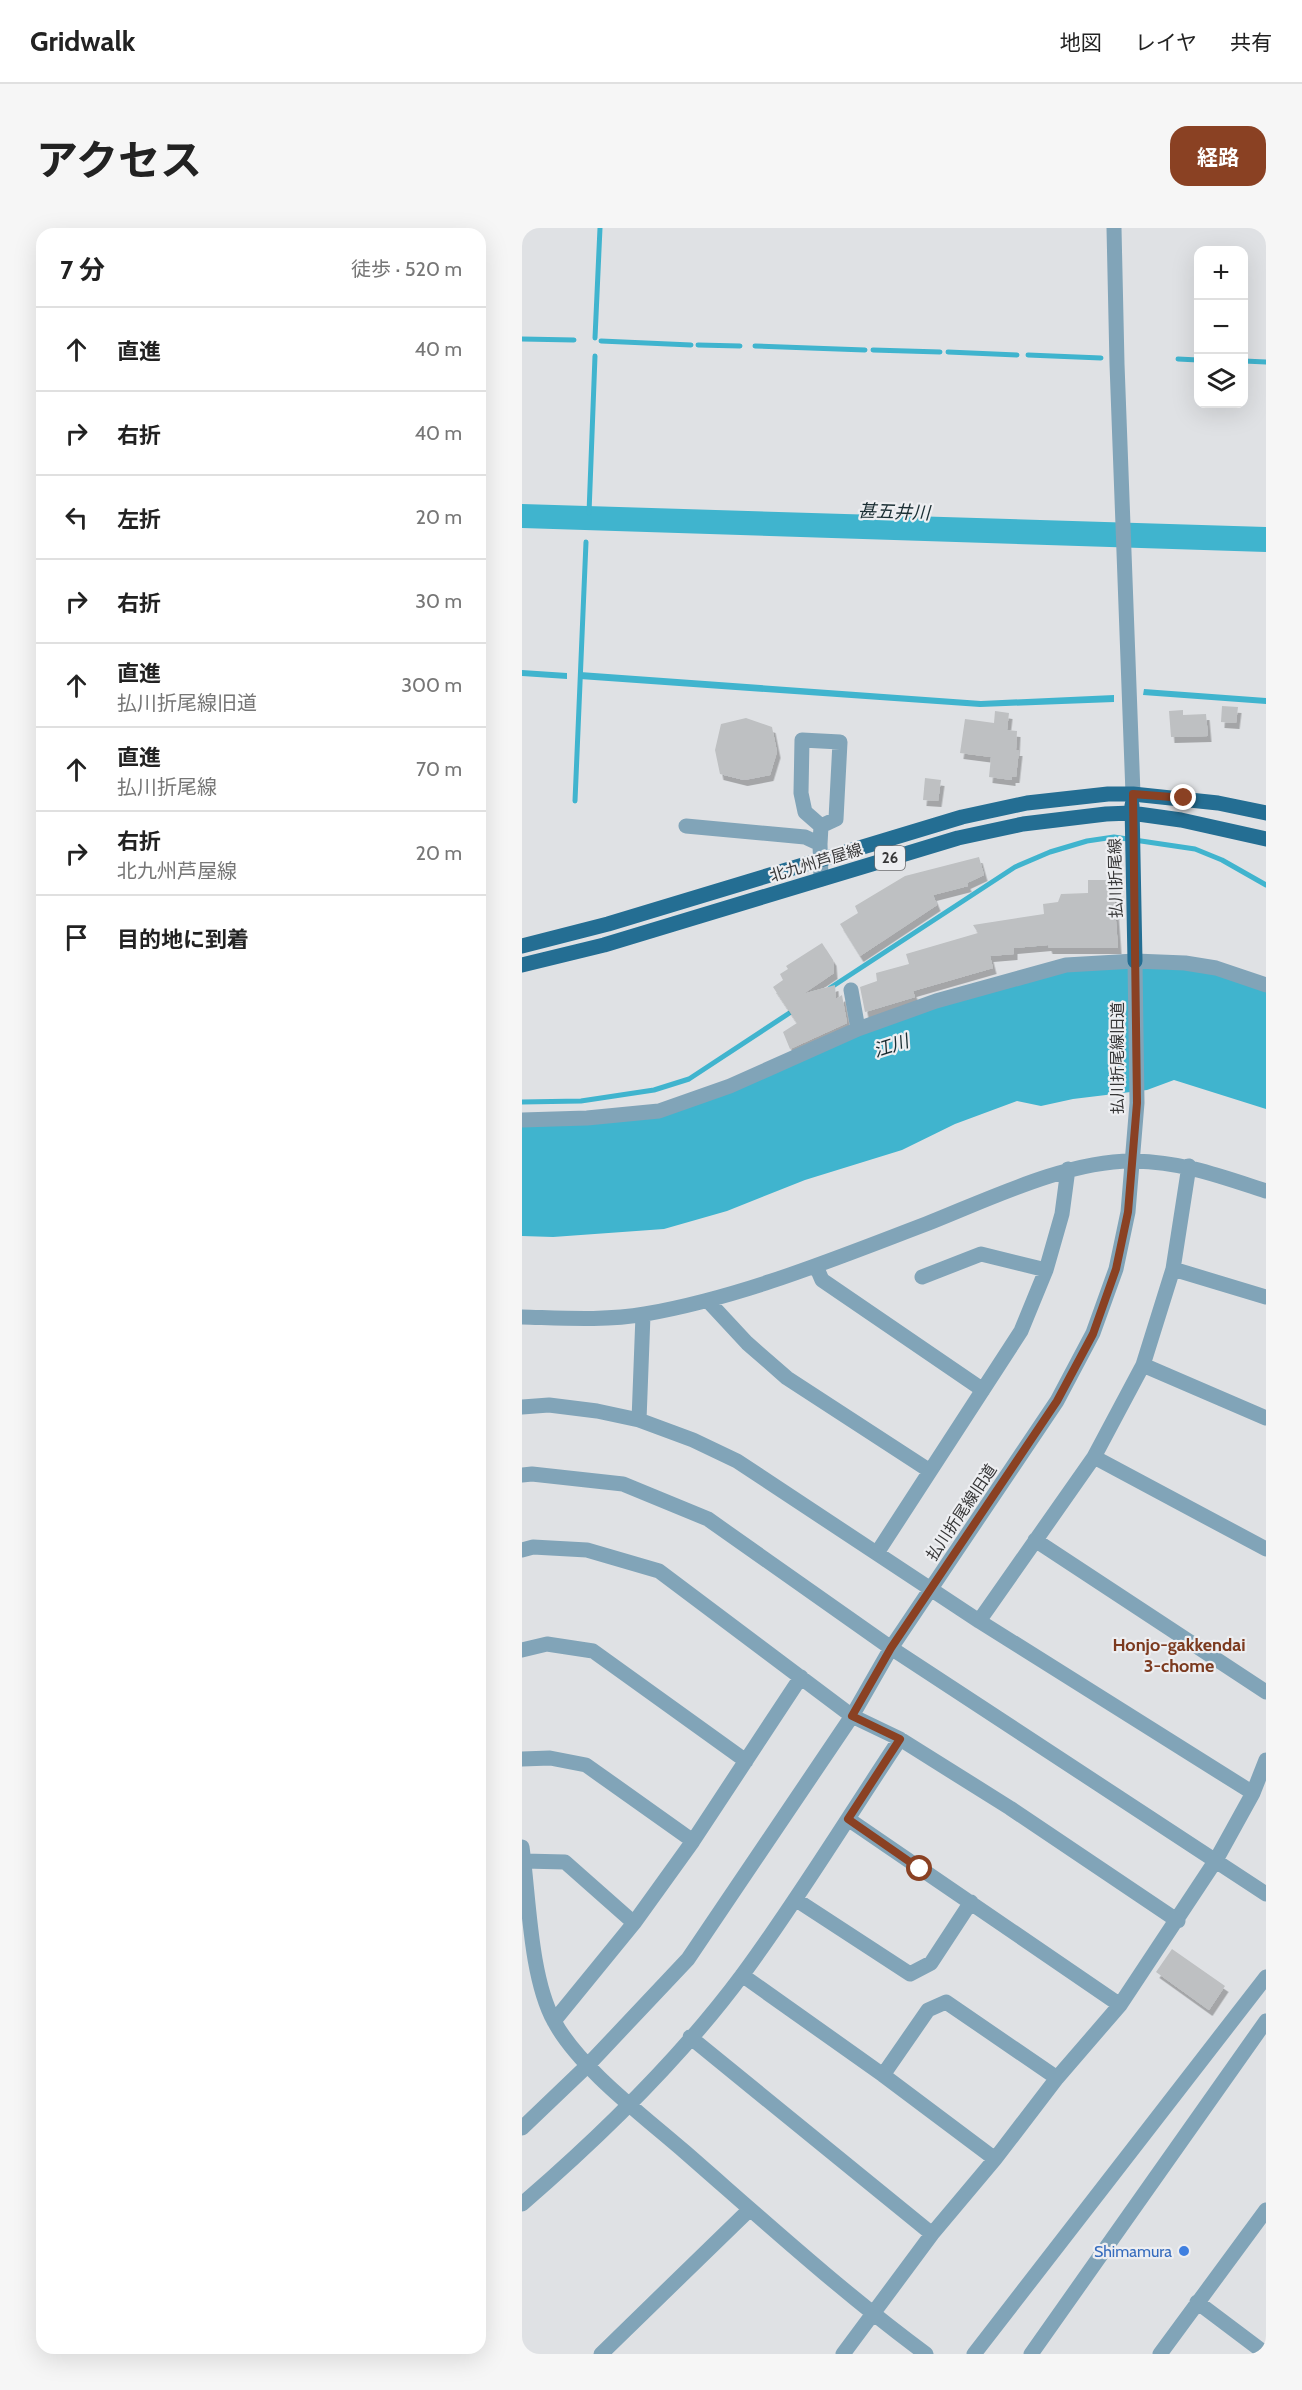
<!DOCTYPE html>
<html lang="ja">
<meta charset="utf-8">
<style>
:root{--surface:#fff;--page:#f6f6f6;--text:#222;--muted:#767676;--line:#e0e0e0;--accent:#8a4123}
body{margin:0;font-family:Cabin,"Noto Sans JP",sans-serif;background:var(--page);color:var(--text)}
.controls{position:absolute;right:18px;top:18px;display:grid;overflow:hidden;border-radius:12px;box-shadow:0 6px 24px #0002}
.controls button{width:54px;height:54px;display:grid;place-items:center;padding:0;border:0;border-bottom:2px solid var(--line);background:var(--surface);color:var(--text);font:30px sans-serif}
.stop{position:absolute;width:18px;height:18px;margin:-14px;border:4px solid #8a4123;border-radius:50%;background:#fff}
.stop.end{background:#8a4123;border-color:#fff;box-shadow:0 2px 6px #0008}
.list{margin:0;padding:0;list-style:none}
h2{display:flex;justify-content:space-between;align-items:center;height:78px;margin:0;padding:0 24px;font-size:26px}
h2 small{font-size:20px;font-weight:400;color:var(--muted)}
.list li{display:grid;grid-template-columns:39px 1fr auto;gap:18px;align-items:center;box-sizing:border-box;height:84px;padding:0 24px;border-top:2px solid var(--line)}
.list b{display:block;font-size:22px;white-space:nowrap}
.list p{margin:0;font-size:20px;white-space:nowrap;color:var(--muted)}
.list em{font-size:20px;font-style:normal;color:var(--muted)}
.icon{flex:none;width:33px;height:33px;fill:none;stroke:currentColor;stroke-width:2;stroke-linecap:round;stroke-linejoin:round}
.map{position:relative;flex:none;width:744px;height:2126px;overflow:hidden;border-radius:18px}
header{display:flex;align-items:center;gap:36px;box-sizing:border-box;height:84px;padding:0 30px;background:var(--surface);border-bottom:2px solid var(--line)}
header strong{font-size:28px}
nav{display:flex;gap:33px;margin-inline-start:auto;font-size:21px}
.intro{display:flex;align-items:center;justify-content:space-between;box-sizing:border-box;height:144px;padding:0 36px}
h1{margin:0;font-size:42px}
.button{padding:15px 27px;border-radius:18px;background:var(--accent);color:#fff;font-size:21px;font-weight:700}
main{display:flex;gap:36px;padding:0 36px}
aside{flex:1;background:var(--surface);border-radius:18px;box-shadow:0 6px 24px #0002}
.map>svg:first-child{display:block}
.water{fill:#40b4ce}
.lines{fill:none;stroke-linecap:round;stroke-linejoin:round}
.stream{stroke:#40b4ce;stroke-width:5}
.building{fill:#bec0c2;filter:url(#shadow)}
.minor{stroke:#81a4b8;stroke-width:15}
.major{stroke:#246e93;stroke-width:15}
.route{stroke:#8a4123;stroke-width:8}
.shop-dot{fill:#3f7fe0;stroke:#edeef1;stroke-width:2}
.labels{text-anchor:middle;stroke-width:4.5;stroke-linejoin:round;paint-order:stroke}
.shield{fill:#edeef1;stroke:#6e6e70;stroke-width:1.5}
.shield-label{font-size:15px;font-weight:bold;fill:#373738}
.street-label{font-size:16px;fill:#373738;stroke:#edeef1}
.shop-label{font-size:16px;fill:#366cbe;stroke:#edeef1;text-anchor:end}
.water-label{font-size:18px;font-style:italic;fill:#1a2e33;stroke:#edeef1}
.neighbourhood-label{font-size:18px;font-weight:bold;fill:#7c3a1f;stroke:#edeef1}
</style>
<header>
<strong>Gridwalk</strong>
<nav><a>地図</a><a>レイヤ</a><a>共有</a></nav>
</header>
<div class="intro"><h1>アクセス</h1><a class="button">経路</a></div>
<main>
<aside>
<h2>7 分<small>徒歩 · 520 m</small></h2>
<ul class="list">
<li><svg class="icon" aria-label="ahead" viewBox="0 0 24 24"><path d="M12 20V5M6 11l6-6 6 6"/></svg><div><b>直進</b></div><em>40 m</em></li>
<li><svg class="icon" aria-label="right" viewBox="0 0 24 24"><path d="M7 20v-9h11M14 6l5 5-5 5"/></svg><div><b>右折</b></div><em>40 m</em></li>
<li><svg class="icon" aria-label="left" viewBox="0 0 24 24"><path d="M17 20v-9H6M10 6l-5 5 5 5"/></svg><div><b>左折</b></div><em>20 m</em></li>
<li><svg class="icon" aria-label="right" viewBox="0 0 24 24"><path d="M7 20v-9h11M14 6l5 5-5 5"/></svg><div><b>右折</b></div><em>30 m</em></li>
<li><svg class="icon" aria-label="ahead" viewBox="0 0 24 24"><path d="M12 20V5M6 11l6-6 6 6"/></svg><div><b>直進</b><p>払川折尾線旧道</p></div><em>300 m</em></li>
<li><svg class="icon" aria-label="ahead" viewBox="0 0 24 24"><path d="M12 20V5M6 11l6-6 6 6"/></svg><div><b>直進</b><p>払川折尾線</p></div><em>70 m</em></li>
<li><svg class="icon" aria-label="right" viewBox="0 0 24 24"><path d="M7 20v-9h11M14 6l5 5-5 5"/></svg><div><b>右折</b><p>北九州芦屋線</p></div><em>20 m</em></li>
<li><svg class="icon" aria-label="arrive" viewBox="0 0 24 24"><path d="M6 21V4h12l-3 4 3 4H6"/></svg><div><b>目的地に到着</b></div></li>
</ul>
</aside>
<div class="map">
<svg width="744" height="2126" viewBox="0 0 744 2126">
<defs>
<filter id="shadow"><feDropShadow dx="3.5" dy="6" stdDeviation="0" flood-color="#0004"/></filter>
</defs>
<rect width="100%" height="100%" fill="#dfe1e4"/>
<!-- water -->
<path class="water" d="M0,276L744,299V324L0,300Z
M0,442L45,445V451L0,448Z
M58,444L459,473L592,467V474L458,479L58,451Z
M622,461L744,470V476L621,467Z
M626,739L689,743L744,762V881L652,852L625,862L551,871L519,878L495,873L433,896L380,922L283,952L205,983L142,1001L31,1009L0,1008V896L91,893L410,781L545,743Z"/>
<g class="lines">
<!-- stream -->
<path class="stream" d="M73,110L78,0
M0,111L52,112
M79,113L169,117
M176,117L218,118
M233,118L343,122
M351,122L418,124
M426,124L495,127
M506,127L579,130
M656,131L676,132
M722,133L744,134
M67,285L73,128
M53,573L64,314
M308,760L493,639L528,624L565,613L592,609L673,621L700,632L744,657
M0,874L59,873L132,862L167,851L272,782"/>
</g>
<!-- building -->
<path class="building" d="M700,478L716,479L714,495L699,494Z
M661,482V487L684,486L686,508L649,509L647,483Z
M473,483L487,485L485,502L495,503L494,522H497L494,549H490V552L467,549L469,529L438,525L443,491L472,495Z
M224,490L250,499L255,524L248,547L222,552L198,546L193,522L199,496Z
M403,550L419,552L416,573L401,572Z
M457,629L462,647L445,655L446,658L411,667L415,677L338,728L318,696L336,685L333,678L383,648Z
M566,652H591L596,720H527L526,717L492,720V726L468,728L471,740L391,763L393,769L343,784L338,759L355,753L354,745L387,736L384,726L456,705L451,697L522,686L521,676L536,674L539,666L566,665Z
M300,715L311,732L312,745L281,766L313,757L314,771L320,767L325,795L268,821L261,804L275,795L251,759L261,752L258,746L266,741L264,738Z
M650,1721L703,1758L687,1782L634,1744Z"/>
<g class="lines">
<!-- minor -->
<path class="minor" d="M592,0L595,136L611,566
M164,598L283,609L298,616L299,651
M298,616L299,598L283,584L279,565L280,512L318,514L314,591L299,598
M329,762L336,801
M0,892L65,890L137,883L208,858L336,801L414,773L544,737L613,733L663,735L694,740L744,757
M294,1038L300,1052L461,1162
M651,1041L744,1069
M400,1049L459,1026L524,1042
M186,1073L225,1115L265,1150L408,1243
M0,1089C40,1090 83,1093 123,1086C220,1069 312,1031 404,996C465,972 546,932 612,933C661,934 698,948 744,963
M621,1137L744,1190
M0,1179L27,1177L75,1183L117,1192L171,1212L215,1233L457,1393L731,1565
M117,1192L121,1087
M572,1229L744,1321
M0,1247L10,1246L101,1256L186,1291L369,1420L744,1666
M513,1312L744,1464
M0,1322L11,1319L65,1322L137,1343L330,1488L378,1511L488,1580L656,1693
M355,1325L499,1103L524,1042L540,986L546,941
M457,1393L572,1229L621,1137L651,1041L667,938
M0,1422L25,1416L71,1423L224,1533
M0,1531L28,1530L64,1537L171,1613
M326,1591L598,1777
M0,1619C7,1670 8,1749 32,1793C57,1840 123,1889 163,1924C242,1993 320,2064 404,2126
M2,1633L43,1634L112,1695
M273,1671L388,1746L409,1735L449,1674
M220,1747L361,1847L473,1931
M32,1793L112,1695L171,1613L279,1449
M168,1809L410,2006
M361,1847L406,1782L424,1774L535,1850
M0,1900L66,1837L166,1731L330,1488L369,1420L535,1173L571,1105L594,1041L606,984L615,875L613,733
M0,1976C80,1907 158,1831 221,1746C277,1670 326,1589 378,1511
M675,2074L744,2126
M79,2126L228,1981
M321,2126L410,2006L473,1931L535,1850L598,1777L694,1632L731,1565L744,1532
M452,2126L744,1749
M509,2126L744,1793
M638,2126L744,1982"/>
<!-- major -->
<path class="major" d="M610,577L613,733
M0,718L86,696L440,589L505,575L586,566H611L696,575L744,585
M0,737L82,717L436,610L501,596L584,586L609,585L659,592L744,611"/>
</g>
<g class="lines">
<!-- route -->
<path class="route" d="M398,1641L326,1591L378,1511L330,1488L369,1420L535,1173L571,1106L594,1041L606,984L615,875L611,566L662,570"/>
</g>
<!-- markers -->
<circle class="shop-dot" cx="662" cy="2023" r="6"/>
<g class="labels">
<!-- shield labels -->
<rect class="shield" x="353" y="618" width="30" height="24" rx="4.5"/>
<g class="shield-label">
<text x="368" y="635">26</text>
</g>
<!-- street labels -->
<g class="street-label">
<text transform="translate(294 634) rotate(-17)" y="6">北九州芦屋線</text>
<text transform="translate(593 650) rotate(-91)" y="6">払川折尾線</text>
<text transform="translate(595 830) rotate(-90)" y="6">払川折尾線旧道</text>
<text transform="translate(439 1284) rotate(-56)" y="6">払川折尾線旧道</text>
</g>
<!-- shop labels -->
<g class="shop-label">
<text x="650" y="2029">Shimamura</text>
</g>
<!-- water labels -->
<g class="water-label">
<text transform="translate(372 284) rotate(2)" y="6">甚五井川</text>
<text transform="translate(369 818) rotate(-18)" y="6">江川</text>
</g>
<!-- neighbourhood labels -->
<g class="neighbourhood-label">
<text x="657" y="1423">Honjo-gakkendai<tspan x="657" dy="21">3-chome</tspan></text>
</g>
</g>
</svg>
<div class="controls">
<button>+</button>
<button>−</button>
<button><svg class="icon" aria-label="layers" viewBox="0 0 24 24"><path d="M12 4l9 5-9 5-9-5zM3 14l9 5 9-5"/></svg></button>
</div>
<div class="stop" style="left:398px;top:1641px"></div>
<div class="stop end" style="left:662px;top:570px"></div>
</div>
</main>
